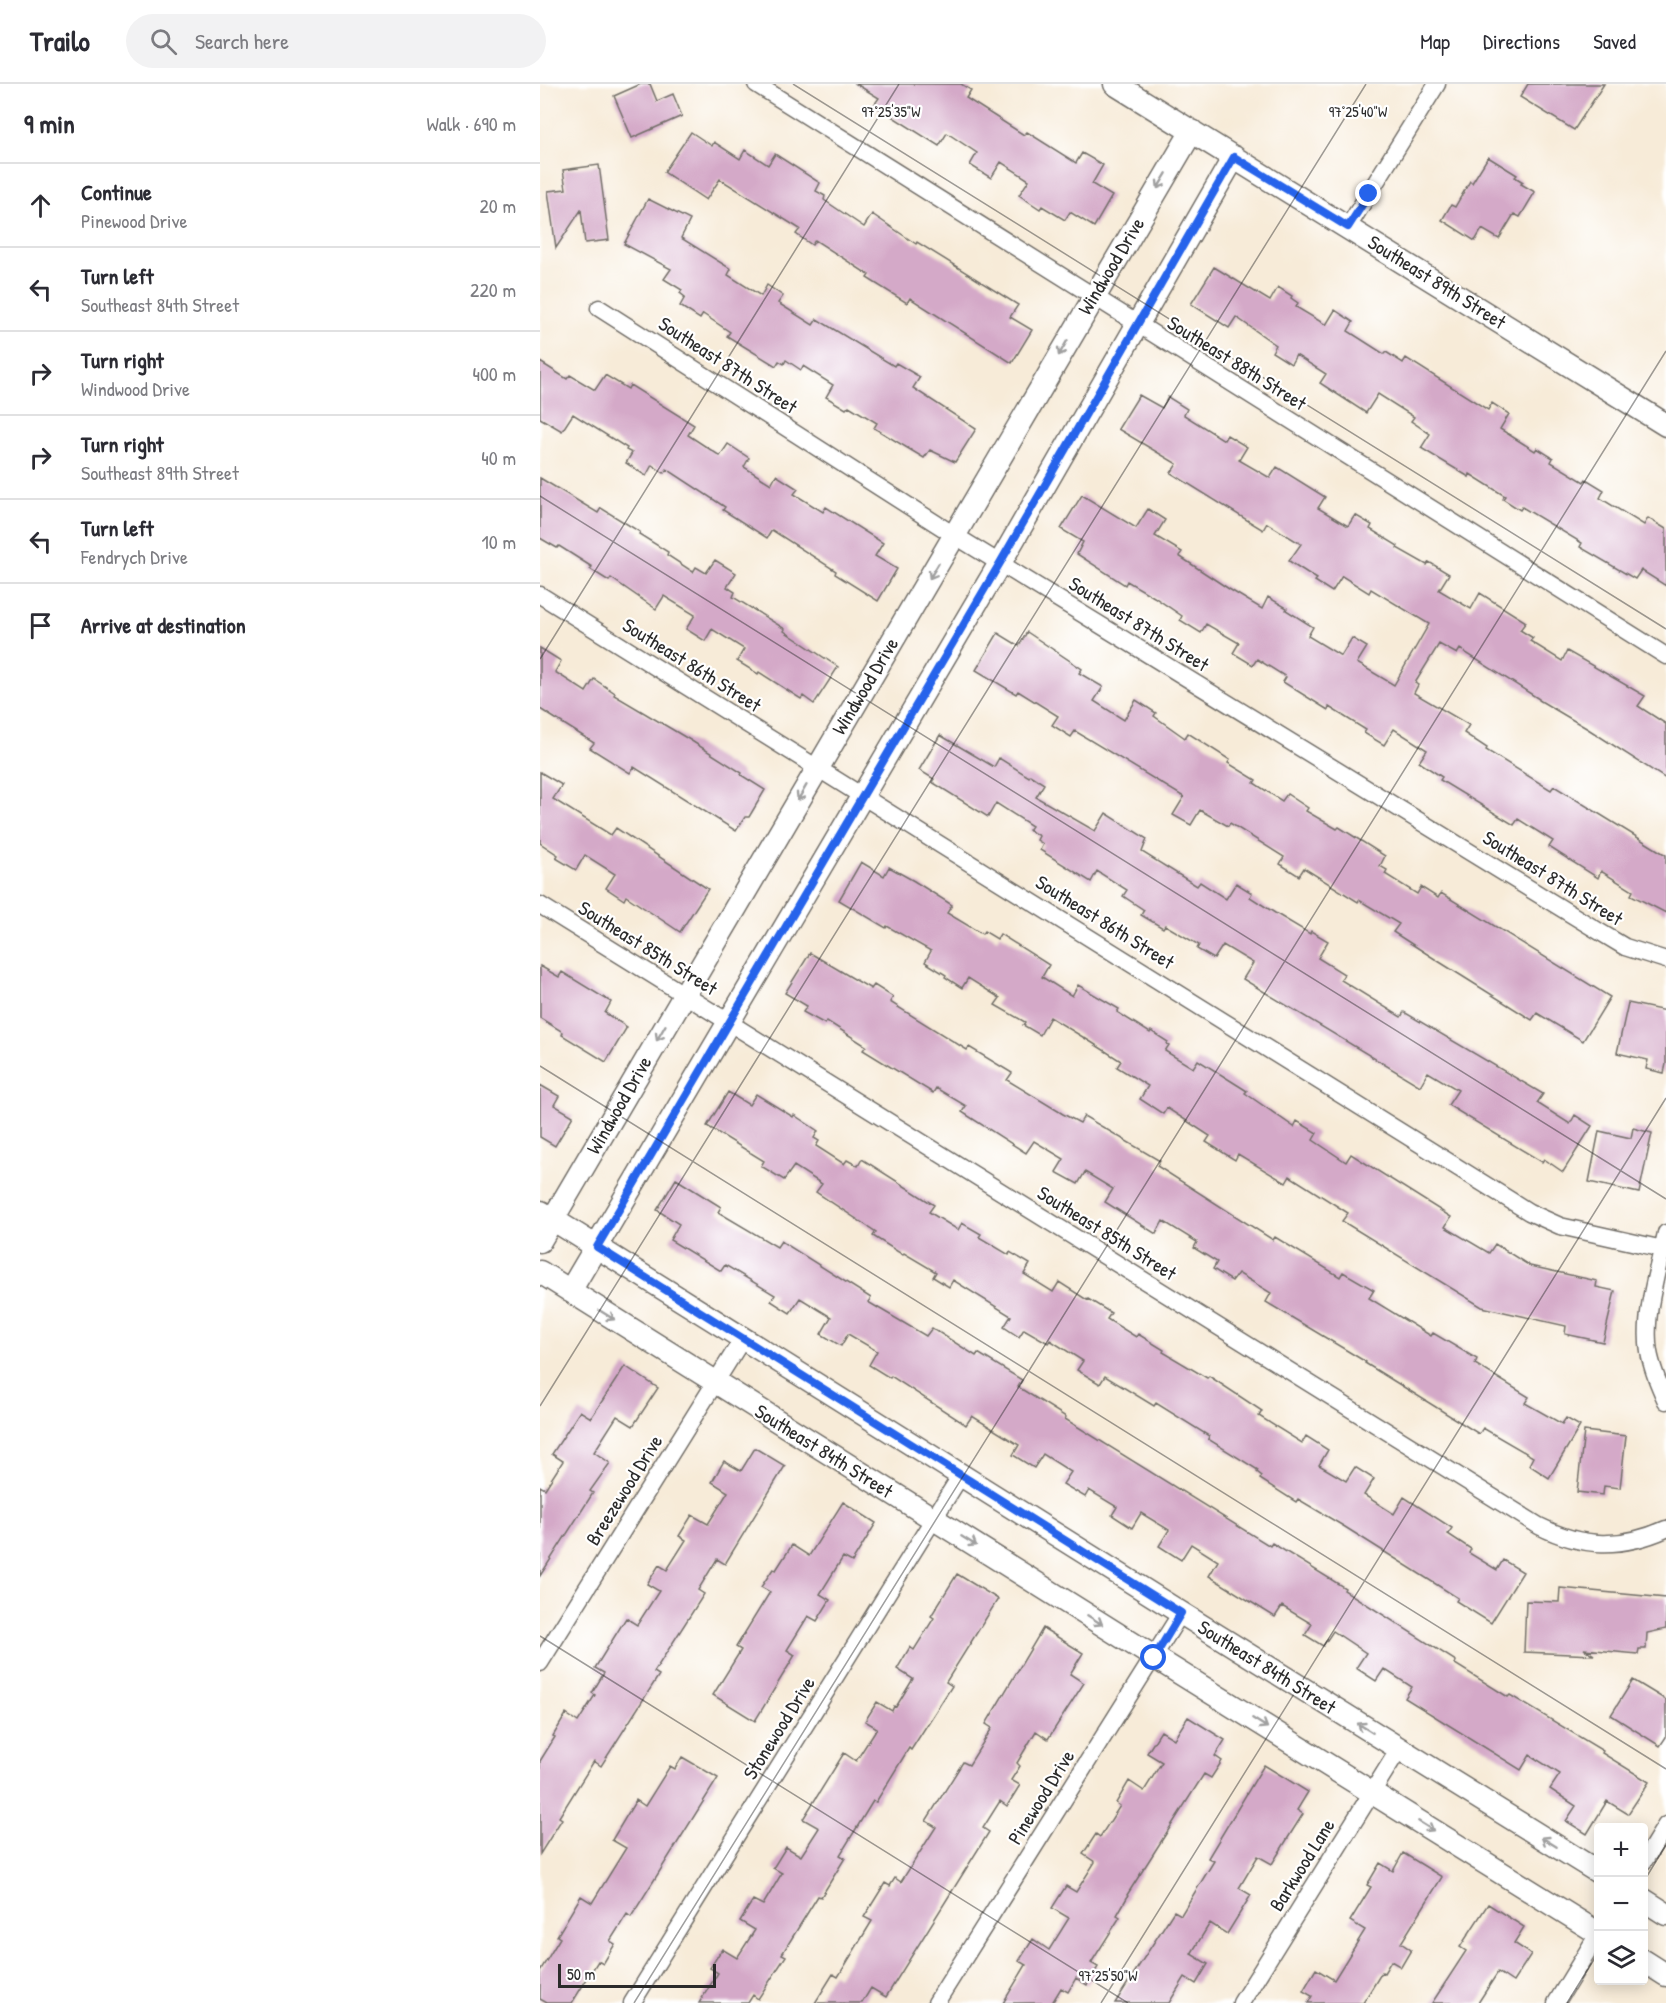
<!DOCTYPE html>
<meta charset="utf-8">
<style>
:root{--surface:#fff;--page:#f2f2f3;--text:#2b2b33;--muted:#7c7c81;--line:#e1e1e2}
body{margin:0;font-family:"Patrick Hand",sans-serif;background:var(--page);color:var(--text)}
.controls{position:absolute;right:18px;bottom:18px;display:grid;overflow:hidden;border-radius:6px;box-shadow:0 3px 15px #0003}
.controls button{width:54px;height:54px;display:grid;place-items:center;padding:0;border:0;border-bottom:2px solid var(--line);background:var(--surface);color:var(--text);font:30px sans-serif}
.scale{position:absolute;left:18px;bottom:15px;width:158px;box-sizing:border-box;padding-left:6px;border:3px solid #2b2b2b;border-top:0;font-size:16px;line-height:21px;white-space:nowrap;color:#2b2b2b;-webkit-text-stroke:4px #fff;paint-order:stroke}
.stop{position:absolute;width:18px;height:18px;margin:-14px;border:4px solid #2563eb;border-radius:50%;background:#fff}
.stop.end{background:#2563eb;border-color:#fff;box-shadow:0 2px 6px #0008}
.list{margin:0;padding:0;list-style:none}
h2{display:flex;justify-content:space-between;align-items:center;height:78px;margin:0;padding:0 24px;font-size:26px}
h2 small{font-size:20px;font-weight:400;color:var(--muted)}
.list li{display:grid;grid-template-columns:39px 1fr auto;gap:18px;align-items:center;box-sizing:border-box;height:84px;padding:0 24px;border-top:2px solid var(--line)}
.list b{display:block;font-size:22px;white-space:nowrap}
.list p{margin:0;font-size:20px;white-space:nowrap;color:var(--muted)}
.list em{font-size:20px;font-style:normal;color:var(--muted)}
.icon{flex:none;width:33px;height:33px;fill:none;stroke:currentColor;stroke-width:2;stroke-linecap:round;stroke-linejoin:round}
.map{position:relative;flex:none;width:1126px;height:1919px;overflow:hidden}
header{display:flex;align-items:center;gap:36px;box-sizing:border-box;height:84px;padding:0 30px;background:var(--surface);border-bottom:2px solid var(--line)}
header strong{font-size:28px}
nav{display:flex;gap:33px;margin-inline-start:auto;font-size:21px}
.search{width:420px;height:54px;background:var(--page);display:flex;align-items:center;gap:15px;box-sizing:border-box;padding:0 21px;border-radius:33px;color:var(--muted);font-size:22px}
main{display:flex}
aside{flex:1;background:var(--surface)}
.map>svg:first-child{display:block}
.building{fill:#d4a9c8}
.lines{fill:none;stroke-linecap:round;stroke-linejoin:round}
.street-casing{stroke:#726e68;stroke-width:19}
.secondary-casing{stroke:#726e68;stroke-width:25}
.street{stroke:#fff;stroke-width:16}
.secondary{stroke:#fff;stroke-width:22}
.oneway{stroke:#a0a0a0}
.route{stroke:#2563eb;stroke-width:8}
.ticks{fill:none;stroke:#2b2b2b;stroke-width:1.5;stroke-opacity:0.45}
.labels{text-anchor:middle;stroke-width:4.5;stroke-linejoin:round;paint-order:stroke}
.street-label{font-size:20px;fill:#2b2b2b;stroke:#fff}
.ticks-label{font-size:15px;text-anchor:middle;fill:#2b2b2b;stroke:#fff;stroke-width:4.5;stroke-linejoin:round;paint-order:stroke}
</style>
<header>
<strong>Trailo</strong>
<div class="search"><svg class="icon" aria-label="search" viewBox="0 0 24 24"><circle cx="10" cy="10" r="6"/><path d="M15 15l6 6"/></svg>Search here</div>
<nav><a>Map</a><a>Directions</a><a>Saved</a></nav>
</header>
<main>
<aside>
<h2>9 min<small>Walk · 690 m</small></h2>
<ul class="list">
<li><svg class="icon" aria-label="ahead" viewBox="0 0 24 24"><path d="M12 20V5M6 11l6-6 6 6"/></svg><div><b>Continue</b><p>Pinewood Drive</p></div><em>20 m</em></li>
<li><svg class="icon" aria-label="left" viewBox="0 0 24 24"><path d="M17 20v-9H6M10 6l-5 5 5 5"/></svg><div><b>Turn left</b><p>Southeast 84th Street</p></div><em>220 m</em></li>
<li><svg class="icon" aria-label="right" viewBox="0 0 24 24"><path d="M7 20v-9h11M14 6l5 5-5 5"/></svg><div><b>Turn right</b><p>Windwood Drive</p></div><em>400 m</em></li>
<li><svg class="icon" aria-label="right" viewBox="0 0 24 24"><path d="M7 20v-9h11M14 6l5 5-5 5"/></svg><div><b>Turn right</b><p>Southeast 89th Street</p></div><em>40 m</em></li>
<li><svg class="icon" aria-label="left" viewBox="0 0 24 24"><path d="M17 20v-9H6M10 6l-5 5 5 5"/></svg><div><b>Turn left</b><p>Fendrych Drive</p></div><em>10 m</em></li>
<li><svg class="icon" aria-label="arrive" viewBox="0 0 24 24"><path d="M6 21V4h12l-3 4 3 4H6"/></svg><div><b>Arrive at destination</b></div></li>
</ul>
</aside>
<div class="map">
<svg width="1126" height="1919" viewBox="0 0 1126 1919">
<rect width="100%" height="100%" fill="#fff"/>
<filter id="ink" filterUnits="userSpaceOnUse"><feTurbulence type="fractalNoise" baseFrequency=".0167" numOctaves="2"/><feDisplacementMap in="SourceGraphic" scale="12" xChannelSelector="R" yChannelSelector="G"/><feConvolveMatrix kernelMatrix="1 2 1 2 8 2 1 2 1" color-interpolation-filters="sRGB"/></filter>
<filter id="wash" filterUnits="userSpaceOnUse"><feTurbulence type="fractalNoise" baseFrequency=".008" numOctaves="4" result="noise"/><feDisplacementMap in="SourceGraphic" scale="24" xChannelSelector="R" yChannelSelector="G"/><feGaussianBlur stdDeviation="1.35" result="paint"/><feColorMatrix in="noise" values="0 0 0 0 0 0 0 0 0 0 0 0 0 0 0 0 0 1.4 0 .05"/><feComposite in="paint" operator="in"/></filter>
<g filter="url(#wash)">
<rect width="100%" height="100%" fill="#f7ebd8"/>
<g id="blocks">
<!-- building -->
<path class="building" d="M101,0H110L117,17L133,10L142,32L92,54L74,12Z
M316,0H421L431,6L426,14L484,51L487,48L536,79L542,69L563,81L552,100L572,112L554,143L530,128L525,136L502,122L500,125L479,111L489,96L461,78L451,94L430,81L437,69L407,49L399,62L334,21L339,14Z
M988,0H1064L1034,46L980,13Z
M151,48L172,62L174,58L200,75L205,66L228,81L235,70L280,99L276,107L285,112L284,116L324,143L332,130L376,160L377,158L478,221L470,233L492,246L472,279L370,214L367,219L327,194L329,191L275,156L272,161L256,150L260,145L180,95L166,116L124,88Z
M948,73L977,91L975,93L983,98L981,100L995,108L980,133L974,130L959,155L942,145L935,157L902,136L911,121L915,123L930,97L932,99Z
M59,81L69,156L45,159L41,126L16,164L8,107L26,105L23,86Z
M108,115L150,136L141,154L191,185L188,191L221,212L227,201L243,212L238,219L273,241L277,235L354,282L356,279L380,293L373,304L436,345L415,378L390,366L384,374L334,344L337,339L309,322L306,325L286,313L293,301L263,282L261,286L246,276L244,280L239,277L236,282L187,252L190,248L163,230L160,235L140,222L145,213L140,209L142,206L124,195L131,185L84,160Z
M674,183L730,217L738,203L752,212L751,214L758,219L756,223L786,241L795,226L813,238L808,247L844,270L846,268L863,279L866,274L948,326L952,319L969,330L960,345L995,367L997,364L1013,374L1011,378L1044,398L1046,395L1064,406L1060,414L1104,441L1108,434L1126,445V502L1101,486L1095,495L1040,463L1042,459L982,423L980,426L963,415L965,412L930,390L929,393L881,364L890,350L871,337L874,333L838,310L826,329L780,299L786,290L756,271L751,280L732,268L736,261L696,233L689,244L651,220Z
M0,278L27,295L30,291L55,306L65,291L88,305L90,301L154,341L148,351L180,372L188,360L209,374L204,383L231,400L236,391L258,405L254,410L283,428L286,423L343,459L335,472L357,485L338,517L295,490L296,487L232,446L227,454L183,426L185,423L127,385L124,389L112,381L106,392L86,379L92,369L86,366L87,364L33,330L22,347L0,334Z
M599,311L622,324L628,313L647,325L644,331L684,356L687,351L707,363L699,376L730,394L737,383L785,413L778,424L808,442L815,431L832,441L830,445L858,462L857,464L887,481L889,478L909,490L899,506L931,525L940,509L986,538L980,546L993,554L990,557L1022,577L1027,567L1105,612L1098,622L1126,640V695L1048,645L999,616V615L920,565L917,570L899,560L875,599L878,601L874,609L929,641L924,649L947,664L946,666L1011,706L1014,702L1126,771V829L1091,811L1093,807L1061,787L1058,794L1009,763L1013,757L978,735L974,741L900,696L902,693L879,678L887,666L854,645L844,661L824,649L826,646L789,623L788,626L743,598L746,593L717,575L713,581L693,569L699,559L666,540L661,549L640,536L642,532L614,513L587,497L585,501L537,470L543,458L521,445L542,411L596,444L608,425L625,436L615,452L642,468L639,472L689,505L722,525L728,513L747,524L746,526L773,543L768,552L801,572L812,554L827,563L817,579L854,601L889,540L831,505L829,509L802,492L792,508L775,497L777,495L749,477L761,460L727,439L723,446L631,389L637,380L578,345Z
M0,394L58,429L61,424L100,448L99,450L128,468L127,471L153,488L156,483L166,489L175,476L196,489L187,503L195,508L193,513L245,545L244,547L298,583L274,620L263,612L261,615L219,588L218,590L197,577L204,565L172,545L165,557L146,545L155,531L124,512L116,525L71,494L69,497L50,485L52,483L19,462L17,464L0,454Z
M487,548L542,585L539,589L563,603L554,617L584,636L596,616L616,629L614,632L645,654L648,649L690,676L688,679L716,696L714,699L742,717L747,710L768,724L766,727L797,745L799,743L845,772L840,782L847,786L845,790L877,810L881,803L898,814L901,809L1070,913L1043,957L997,929L992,936L898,877L853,848L859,840L819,816L818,818L764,784L759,792L740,780L744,773L690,739L688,742L660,726L651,741L633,731L644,713L535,647L531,653L512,641L518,632L478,607L476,610L436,586L458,549L479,562Z
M0,564L21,577L15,588L46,608L54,595L75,609L74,611L150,656L202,689L201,691L225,706L209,733H205L196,747L94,683L90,689L50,664L54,659L0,625Z
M400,651L454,683L459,674L489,693L490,691L504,700L496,713L555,747L566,729L607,755L602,768L657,802L660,798L686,815L696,799L712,809L710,813L735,829L770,850L771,847L788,857L778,874L804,890L801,896L861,933L864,928L1003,1010L997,1019L1030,1040L1035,1031L1052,1042L1023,1088L1004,1075L1002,1078L908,1021L918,1006L888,988L880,1002L703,895L713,879L683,861L674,875L657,865L659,861L625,841L623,844L601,831L604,826L583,812L587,806L557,787L551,798L500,766L503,760L497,756L499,752L489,746L492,742L456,719L448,733L392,698L394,695L379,686Z
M0,688L22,701L13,715L71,751L76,744L168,805L140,848L86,812L84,816L66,804L75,790L45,771L36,786L16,774L18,771L0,759Z
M321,778L344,792L349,783L374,797L412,821L407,829L442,850L444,847L457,855L460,850L509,881L502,893L532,912L538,901L579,925L577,928L610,949L611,947L628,958L627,960L629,961L625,967L653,984L658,976L707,1007L705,1009L754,1043L757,1037L777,1049L773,1056L806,1078L811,1070L911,1133L905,1143L949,1169L955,1160L990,1182L1057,1197L1056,1203L1075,1207L1063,1258L1025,1250L1026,1242L942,1223L802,1137L808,1129L750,1092L746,1099L698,1070L695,1076L666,1058L670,1052L627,1024L623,1030L600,1015L608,1002L577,983L581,977L551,958L510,933L500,951L483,941L485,938L455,921L460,914L428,894L422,904L405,893L406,891L385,878L391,867L347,842L346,844L299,816Z
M270,869L331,905L334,901L353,913L350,918L427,966L429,963L472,989L467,996L523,1030L540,1039L544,1032L620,1077L617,1082L733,1156L735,1153L800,1193L803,1188L834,1206L829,1214L891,1252L893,1249L937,1275L935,1280L989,1313L985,1319L1022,1340L1026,1334L1040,1342L1009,1394L989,1381L993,1373L943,1344L939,1350L825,1279L826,1278L726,1218L731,1209L698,1189L692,1197L673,1185L677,1178L654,1164L657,1158L623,1137L616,1150L565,1118L573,1105L545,1088L538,1100L516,1088L524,1075L494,1057L486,1069L422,1028L426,1022L396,1004L393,1009L323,966L326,962L287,937L285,940L263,928L267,922L245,909Z
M0,882L19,893L22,888L71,918L65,929L87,943L66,978L22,951L23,948L0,934Z
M1088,919L1126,927V980L1124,989L1106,985L1108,976L1077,969Z
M0,1001L19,1012L14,1021L33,1032L15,1062L0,1053Z
M188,1008L209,1021L216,1010L253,1033L254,1031L278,1047L274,1054L279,1057L276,1062L304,1080L307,1076L318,1082L322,1075L394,1121L389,1128L418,1146L422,1139L441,1150L439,1153L469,1171L470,1168L490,1180L484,1190L513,1208L519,1198L547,1216L548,1215L571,1229L567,1235L596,1253L598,1250L624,1266L623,1268L667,1294L669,1292L722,1327L719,1332L762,1359L766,1352L788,1366L779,1381L806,1397L815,1383L834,1395L824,1411L854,1430L864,1413L912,1444L908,1450L931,1465L929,1469L957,1486L963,1476L983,1488L951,1539L916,1517L918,1514L805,1443L758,1415L756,1418L720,1395L722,1392L717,1388L718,1386L668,1355L669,1352L616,1319L614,1322L565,1292L560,1300L537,1286L543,1277L510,1256L508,1259L484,1245L479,1253L464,1243L471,1232L413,1196L409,1203L393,1193L396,1188L364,1169L363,1171L333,1152L336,1148L276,1108L282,1100L254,1082L244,1096L221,1082L224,1077L167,1042Z
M1093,1044L1112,1049L1099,1109L1049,1098L1059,1047L1091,1054Z
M136,1095L181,1123L178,1128L237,1163L241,1157L331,1214L328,1218L386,1252L392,1244L436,1272L438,1269L482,1296L478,1303L526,1333L525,1335L730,1462L732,1459L805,1504L804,1506L916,1577L915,1580L968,1613L970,1611L1063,1667L1062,1669L1109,1698L1088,1730L1067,1717L1047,1750L1026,1737L1036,1722L1010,1705L1020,1690L990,1671L981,1686L865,1614L872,1603L844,1585L836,1597L816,1584L826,1569L793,1547L783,1562L765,1551L772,1540L742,1522L735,1533L669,1492L678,1477L651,1460L641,1476L619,1462L629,1446L601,1429L592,1444L572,1431L577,1423L549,1406L545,1413L523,1400L531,1388L503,1370L494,1384L473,1371L479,1361L432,1332L426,1341L351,1292L350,1294L329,1281L337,1267L308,1250L301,1262L281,1250L291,1233L260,1214L250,1229L231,1217L235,1211L185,1181L181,1187L130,1156L139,1140L117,1126Z
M85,1282L118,1304L93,1342L77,1332L54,1368L70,1379L50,1407L53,1409L0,1492V1402L5,1405L23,1377L12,1370L40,1327L51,1334Z
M1044,1347L1086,1352L1080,1404L1064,1402L1063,1411L1037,1408Z
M215,1364L245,1382L185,1480L177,1475L158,1506L164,1510L114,1588L119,1591L61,1682L54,1677L19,1733L22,1735L0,1770V1677L15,1653L13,1652L26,1630L38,1638L55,1611L52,1609L64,1589L55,1584L86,1534L97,1541L119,1507L107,1500L119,1481L127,1486L146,1456L139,1452L152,1431L168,1440L188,1408L172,1398L184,1377L201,1387Z
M303,1418L336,1439L312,1478L303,1473L280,1510L290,1516L277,1537L268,1532L247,1566L255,1571L215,1637L173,1611L201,1566L196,1563L230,1508L221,1503L233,1485L236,1486L252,1461L269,1472Z
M417,1490L458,1515L406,1598L412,1602L371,1666L369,1664L336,1718L333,1717L300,1771L305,1774L281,1813L278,1812L242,1870L246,1872L218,1915L213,1911L208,1919H159L178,1889L170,1884L182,1865L197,1874L215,1846L200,1837L213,1816L223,1821L242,1789L233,1784L246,1763L261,1772L279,1744L263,1735L304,1669L316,1677L337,1644L325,1637L337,1618L352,1627L354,1622L356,1623L373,1595L357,1585L370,1563L374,1566L394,1534L391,1532Z
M1020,1504L1126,1514V1545L1107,1549L1106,1565H1099L1098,1570L1044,1565L1054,1571L984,1568L986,1517L1019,1518Z
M503,1544L543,1569L530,1590L544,1599L508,1655L496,1647L477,1679L480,1682L471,1696L480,1701L467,1722L460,1717L443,1744L449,1748L346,1913L331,1904L322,1919H275L293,1890L298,1893L332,1837L324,1833L345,1799L350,1802L355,1794L361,1798L396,1743L386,1737L423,1678L429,1681L452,1644L446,1640Z
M1093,1596L1126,1616V1653L1120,1662L1071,1631Z
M648,1633L685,1656L675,1672L682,1677L671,1694L664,1690L587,1811L588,1812L577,1831L580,1833L551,1879L558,1883L547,1901L536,1894L528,1908L521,1904L512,1919H463L486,1881L479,1877L493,1855L509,1866L529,1834L512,1824L526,1802L536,1808L555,1778L543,1770L556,1750L560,1753L580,1722L576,1719L589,1697L604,1707L622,1678L607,1669L621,1647L634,1655Z
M142,1673L178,1694L91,1833L87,1830L70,1857L75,1860L63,1880L58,1877L32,1919H7L0,1915V1887L20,1854L17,1852L41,1812L52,1819L86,1764L72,1756L96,1716L105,1722L130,1682L135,1685Z
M724,1681L768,1708L757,1726L763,1730L751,1749L732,1780L718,1772L699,1804L711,1811L687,1850L670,1839L651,1870L668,1880L656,1900L645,1893L629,1919H575L634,1827L641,1831L674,1777L668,1774Z
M863,1769L902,1793L861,1859L871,1866L861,1883L851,1877L844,1889L842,1888L823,1919H768L772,1912L763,1907L776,1885L794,1896L825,1846L810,1837L831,1803L827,1801L840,1779L853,1787Z
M948,1820L984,1843L974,1859L991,1870L973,1898L958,1888L938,1919H892L926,1867L920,1863Z"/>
</g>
</g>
<g filter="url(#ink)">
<use href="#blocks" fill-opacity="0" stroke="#726e68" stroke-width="1.5"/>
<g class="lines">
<!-- street casing -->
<g class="street-casing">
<path id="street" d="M216,0L1126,572
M808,143L897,0
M59,224L414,451L1060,848L1085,863L1126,876
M0,511L989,1128L1020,1142L1123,1165
M0,821L999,1442C1043,1464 1081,1465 1126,1445
M1126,1149C1118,1185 1103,1232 1109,1268C1112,1285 1119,1301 1126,1317
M0,1579L203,1254
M1104,1777L1126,1741
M92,1919L421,1391
M396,1919L641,1529
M701,1919L859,1665
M1016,1919L1058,1850"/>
</g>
<!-- secondary casing -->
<g class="secondary-casing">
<path id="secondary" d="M575,0L1126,341
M1,1128L641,1529L1058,1788
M0,1157L652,47
M0,1188L614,1573L1058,1849
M30,1207L460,479L694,73
M1104,1816L1126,1830
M1104,1877L1126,1891"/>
</g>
<!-- street -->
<use href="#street" class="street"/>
<!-- secondary -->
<use href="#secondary" class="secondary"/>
</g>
<!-- one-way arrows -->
<defs><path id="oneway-shaft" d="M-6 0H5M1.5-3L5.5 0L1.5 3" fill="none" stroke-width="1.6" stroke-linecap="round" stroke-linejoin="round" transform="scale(1.5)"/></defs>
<g class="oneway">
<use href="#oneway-shaft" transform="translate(622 97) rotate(121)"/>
<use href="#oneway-shaft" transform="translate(523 264) rotate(120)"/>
<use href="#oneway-shaft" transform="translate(394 487) rotate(121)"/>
<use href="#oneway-shaft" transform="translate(262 709) rotate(120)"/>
<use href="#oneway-shaft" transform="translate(121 949) rotate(120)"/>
<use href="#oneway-shaft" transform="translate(67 1231) rotate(32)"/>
<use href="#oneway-shaft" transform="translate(429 1457) rotate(32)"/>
<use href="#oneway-shaft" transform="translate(555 1536) rotate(32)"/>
<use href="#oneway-shaft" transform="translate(720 1639) rotate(32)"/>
<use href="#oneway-shaft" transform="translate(825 1644) rotate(-148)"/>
<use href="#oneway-shaft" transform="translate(886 1742) rotate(32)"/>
<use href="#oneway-shaft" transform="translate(1009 1758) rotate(-148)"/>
</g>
</g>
<g class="lines" filter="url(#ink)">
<!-- route -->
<path class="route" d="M614,1574L641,1529L57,1163L460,479L694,73L808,143L829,110"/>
</g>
<!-- ticks -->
<path class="ticks" d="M253,0L1126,545M0,412L1126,1115M0,575L359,0M0,982L1126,1685M0,1322L826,0M0,1552L588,1919M1104,1797L1126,1761M94,1919L1126,267M561,1919L1126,1014M1027,1919L1058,1869"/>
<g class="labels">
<!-- street labels -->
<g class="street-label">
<text transform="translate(571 182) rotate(-59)" y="7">Windwood Drive</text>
<text transform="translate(897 198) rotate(32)" y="7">Southeast 89th Street</text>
<text transform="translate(697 279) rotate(32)" y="7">Southeast 88th Street</text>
<text transform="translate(188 281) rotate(33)" y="7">Southeast 87th Street</text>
<text transform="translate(599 540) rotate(32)" y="7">Southeast 87th Street</text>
<text transform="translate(152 581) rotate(32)" y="7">Southeast 86th Street</text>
<text transform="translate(325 602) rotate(-59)" y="7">Windwood Drive</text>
<text transform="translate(1013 794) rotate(32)" y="7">Southeast 87th Street</text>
<text transform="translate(565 838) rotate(32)" y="7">Southeast 86th Street</text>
<text transform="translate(108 864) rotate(32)" y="7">Southeast 85th Street</text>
<text transform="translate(79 1021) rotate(-60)" y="7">Windwood Drive</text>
<text transform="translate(567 1149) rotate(32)" y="7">Southeast 85th Street</text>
<text transform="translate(284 1367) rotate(32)" y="7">Southeast 84th Street</text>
<text transform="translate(84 1406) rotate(-58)" y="7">Breezewood Drive</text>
<text transform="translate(727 1583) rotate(32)" y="7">Southeast 84th Street</text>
<text transform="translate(239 1644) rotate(-58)" y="7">Stonewood Drive</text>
<text transform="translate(501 1713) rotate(-58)" y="7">Pinewood Drive</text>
<text transform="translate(762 1781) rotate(-58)" y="7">Barkwood Lane</text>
</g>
</g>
<g class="ticks-label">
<text x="351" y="33">97°25'35"W</text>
<text x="818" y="33">97°25'40"W</text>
<text x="568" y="1897">97°25'50"W</text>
</g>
</svg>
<div class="controls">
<button>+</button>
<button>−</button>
<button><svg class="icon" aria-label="layers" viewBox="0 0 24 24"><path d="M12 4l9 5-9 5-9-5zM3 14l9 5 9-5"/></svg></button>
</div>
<div class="scale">50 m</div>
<div class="stop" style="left:614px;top:1574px"></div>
<div class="stop end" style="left:829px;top:110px"></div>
</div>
</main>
